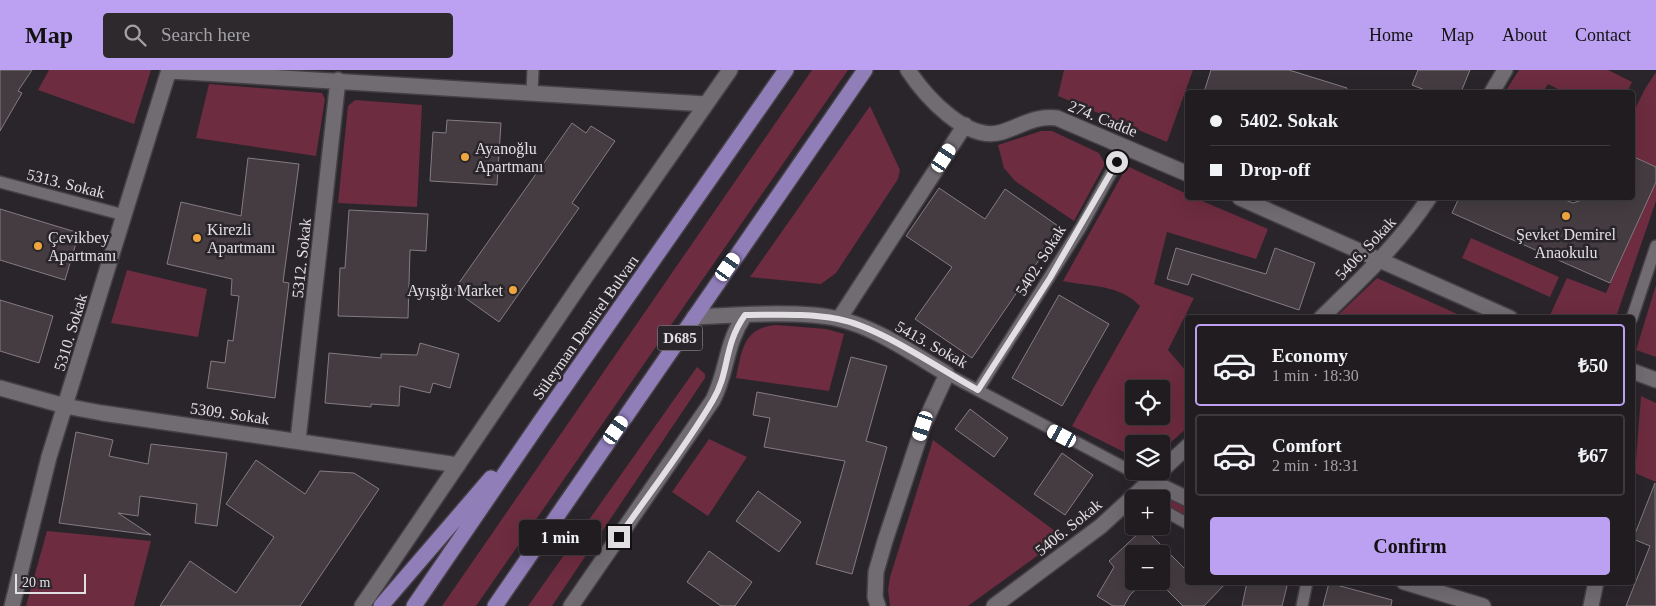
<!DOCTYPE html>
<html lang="en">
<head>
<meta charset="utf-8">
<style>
  body { margin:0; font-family:"Times New Roman",serif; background:#2d292d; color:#f1f3f6; height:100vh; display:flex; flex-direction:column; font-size:19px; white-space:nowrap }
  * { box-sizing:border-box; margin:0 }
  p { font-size:16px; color:#a2a1a5 }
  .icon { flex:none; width:28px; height:28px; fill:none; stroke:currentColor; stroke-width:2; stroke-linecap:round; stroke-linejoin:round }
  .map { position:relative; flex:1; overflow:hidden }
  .side { position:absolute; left:1185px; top:245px; width:450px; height:270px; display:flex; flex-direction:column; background:#201c20; border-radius:5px; box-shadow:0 5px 20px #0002,0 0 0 1px #3d3a3e }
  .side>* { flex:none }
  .top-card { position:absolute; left:1185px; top:20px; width:450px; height:110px; border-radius:5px; box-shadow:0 5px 20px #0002,0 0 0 1px #3d3a3e; display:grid; align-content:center; height:110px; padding:0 25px; background:#201c20 }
  .buttons { position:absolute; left:1125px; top:310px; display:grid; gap:10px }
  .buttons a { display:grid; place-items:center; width:45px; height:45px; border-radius:5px; background:#201c20; box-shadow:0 5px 20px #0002,0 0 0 1px #3d3a3e; font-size:25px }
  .scale { position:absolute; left:15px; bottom:12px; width:71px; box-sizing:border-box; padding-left:5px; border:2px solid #e2dfe3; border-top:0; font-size:14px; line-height:18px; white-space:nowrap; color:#e2dfe3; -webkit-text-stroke:4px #2a252b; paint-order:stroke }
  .end { position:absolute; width:22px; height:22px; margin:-11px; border:6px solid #e2dfe3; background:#111; box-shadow:0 0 0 2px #111 }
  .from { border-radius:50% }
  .bubble { position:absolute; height:35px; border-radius:5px; background:#201c20; box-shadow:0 5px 20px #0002,0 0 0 1px #3d3a3e; font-size:16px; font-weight:800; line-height:35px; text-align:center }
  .car { position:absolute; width:15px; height:30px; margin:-15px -8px; border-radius:6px; box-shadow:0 0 4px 1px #0007; background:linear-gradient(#fff 24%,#345 0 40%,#fff 0 76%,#345 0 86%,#fff 0) }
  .top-card b { display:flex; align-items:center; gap:18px; height:48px; font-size:19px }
  .top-card b+b { border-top:1px solid #3d3a3e }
  .top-card i { width:12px; height:12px; background:#f1f3f6 }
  ul { padding:9px 0 0; list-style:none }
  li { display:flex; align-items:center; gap:15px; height:82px; margin:0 10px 8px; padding:0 15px; border:2px solid #3d3a3e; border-radius:5px }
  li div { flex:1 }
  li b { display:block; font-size:19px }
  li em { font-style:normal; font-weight:800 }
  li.current { border-color:#bca0f2 }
  li>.icon { width:45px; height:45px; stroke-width:1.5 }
  .button { display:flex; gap:10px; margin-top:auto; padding:10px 25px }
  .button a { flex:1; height:58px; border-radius:5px; background:#bca0f2; color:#111; font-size:20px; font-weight:800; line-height:58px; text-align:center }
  header { display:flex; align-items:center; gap:30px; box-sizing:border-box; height:70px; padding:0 25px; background:#bca0f2; color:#111 }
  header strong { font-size:24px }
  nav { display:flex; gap:28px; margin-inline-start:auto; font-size:18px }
  .search { width:350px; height:45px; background:#2d292d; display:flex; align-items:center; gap:12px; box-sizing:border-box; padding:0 18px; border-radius:5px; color:#a2a1a5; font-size:19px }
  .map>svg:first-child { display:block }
  .green { fill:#6d2c3f; fill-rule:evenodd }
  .building { fill:#443c40; stroke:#847c81 }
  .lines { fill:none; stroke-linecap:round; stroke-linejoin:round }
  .service-casing { stroke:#454046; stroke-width:14 }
  .minor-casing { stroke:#454046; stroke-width:18 }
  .trunk-casing { stroke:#454046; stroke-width:18 }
  .service { stroke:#716b72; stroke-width:11 }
  .minor { stroke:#716b72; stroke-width:15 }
  .trunk { stroke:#907eb9; stroke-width:15 }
  .route { stroke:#e2dfe3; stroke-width:6 }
  .poi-dot { fill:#f0a63f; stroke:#2a252b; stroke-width:2 }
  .labels { text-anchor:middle; stroke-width:5; stroke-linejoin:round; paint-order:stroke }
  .shield { fill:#2a252b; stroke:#aba7ac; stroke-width:1 }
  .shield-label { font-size:15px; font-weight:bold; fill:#e2dfe3 }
  .street-label { font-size:16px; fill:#e2dfe3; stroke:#2a252b }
  .poi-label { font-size:16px; fill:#e2dfe3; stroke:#2a252b; text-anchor:start }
</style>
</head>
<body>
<header>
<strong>Map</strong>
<div class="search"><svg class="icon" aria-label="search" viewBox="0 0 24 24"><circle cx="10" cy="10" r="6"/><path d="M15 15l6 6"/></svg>Search here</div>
<nav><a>Home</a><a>Map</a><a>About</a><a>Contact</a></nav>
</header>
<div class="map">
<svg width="1656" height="536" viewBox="0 0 1656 536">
  <rect width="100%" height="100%" fill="#2a252b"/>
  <path class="green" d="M49 0H151L134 54 38 20Z
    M812 0H848L476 536H442Z
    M1064 0H1193L1167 72 1058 26Z
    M1519 0H1608L1632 12 1627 22H1564L1548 14 1543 22H1505Z
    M1656 2V97L1633 86 1632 45 1645 19Z
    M209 14 322 23 325 29 316 86 196 68Z
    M355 30 422 35 417 137 338 133 348 36Z
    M870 36 900 100 898 109 836 203 821 214 750 207Z
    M1041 61H1052L1099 83 1105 94 1074 151 1015 111 1004 98 998 75Z
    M1127 96 1187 124 1188 128H1195L1268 159 1256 189 1167 162 1154 214 1194 228 1168 280 1187 302V358L1161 381V374H1134V387L1072 356 1140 236C1119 214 1091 217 1063 211ZM1134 319H1161V346H1134Z
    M1656 112V131L1616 247 1556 248 1550 245 1567 208 1606 223Z
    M1471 168 1559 207 1550 227 1462 188Z
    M127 200 207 219 198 267 111 253Z
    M1377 208 1464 247H1336Z
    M1656 215V287L1636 280Z
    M776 255 826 259 844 264 829 321 736 308C742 280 743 258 776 255Z
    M697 297 705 304V308L552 536H528Z
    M1641 326 1656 333V412L1635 403Z
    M709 369 747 387 708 446 672 422Z
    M933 370 1063 467 968 536H890L888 520 890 507Z
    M1153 419 1187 436V447L1161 432V429L1148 425Z
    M47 461 151 471 134 536H26Z"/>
  <path class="building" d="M0 0H32L18 21 22 23 0 61Z
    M1211 0H1289L1347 18 1346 22H1204Z
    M1418 0H1470L1461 22H1430L1412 15Z
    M447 50 501 53 497 115 430 111 433 62 446 63Z
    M572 53 586 63 591 56 615 71 572 133 579 138 499 252 454 220Z
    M1632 86 1656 97V112L1610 213 1452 143 1459 128H1560L1573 133 1588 128H1632Z
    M248 88 299 94 283 212 289 213 275 328 207 318 211 291 225 293 228 270 233 271 239 226 231 225 232 209 167 194 181 132 241 146Z
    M939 118 985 149 1005 119 1061 158 972 288 915 249 952 197 906 166Z
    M0 139 79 163 65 210 0 190Z
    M349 140 428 144 426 181 410 180 408 248 338 246 340 198H345Z
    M1176 178 1266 204 1275 178 1315 193 1299 240 1192 204 1188 215 1167 209Z
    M1059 225 1109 254 1062 336 1012 308Z
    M0 230 53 246 39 293 0 281Z
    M420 273 459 284 450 318 433 313 430 323 400 316 399 336 371 334V337L325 333 329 283 381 288V284L417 285Z
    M851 287 887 296 866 371 887 377 852 504 816 494 845 391 764 377 770 348 753 345 757 322 837 337Z
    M970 339 1008 368 994 387 955 359Z
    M76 362 113 370 109 386 148 394 151 374 227 383 217 456 195 453 197 434 140 426 138 446 118 443 151 465 59 453Z
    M1062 383 1093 405 1065 445 1034 424Z
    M256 390 305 424 320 401 354 403 379 419 300 536H160L190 491 236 523 274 467 226 434Z
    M1655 413 1656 536H1626L1650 476 1633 469Z
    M758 421 801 452 779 482 736 451Z
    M1144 458 1188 502V512H1227L1204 536H1183L1158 511H1161V484H1134V511H1145L1130 525 1124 536H1113L1097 526 1114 497 1109 491Z
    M709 481 752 512 735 536H721L687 512Z
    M1247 512H1288L1282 536H1242Z
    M1329 513 1392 530 1391 536H1323Z"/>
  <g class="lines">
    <defs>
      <path id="service" d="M532 22 533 0
        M0 112 124 145
        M1632 248 1656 176
        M947 304 1150 411
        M978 320 1081 157 1126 76
        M1161 439 1188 454
        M1302 536 1307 512"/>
      <path id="minor" d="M908 0C925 26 967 73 1002 62 1021 56 1036 45 1057 48L1188 104
        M169 1 706 34
        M1492 22 1505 0
        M1240 128 1510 248
        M694 247C735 245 800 240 839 249 877 258 913 284 947 304L923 356 885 471 876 502 875 527 878 536
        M1321 248C1360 210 1399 174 1429 128
        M839 249 965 55
        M1632 301 1656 310
        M0 318 65 336 102 343 458 395
        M298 370 338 10
        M1161 401 1188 376
        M1150 411 1188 429
        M1404 512 1483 536
        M12 536 49 387 169 0
        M362 536 584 209 730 0
        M571 536 713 330C728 300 725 274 745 245
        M994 536 1101 456 1161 401
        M1591 536 1596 512"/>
      <path id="trunk" d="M381 536 491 408
        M414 536 540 352 786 0
        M495 536 865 0"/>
    </defs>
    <use href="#service" class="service-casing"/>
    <use href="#minor" class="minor-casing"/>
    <use href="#trunk" class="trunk-casing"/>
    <use href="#service" class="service"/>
    <use href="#minor" class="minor"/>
    <use href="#trunk" class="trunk"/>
  </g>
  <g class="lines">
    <path class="route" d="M619 467C650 422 685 378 713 330 730 302 723 276 745 245 776 245 808 243 838 249 880 257 939 299 978 320L1050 208 1117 92"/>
  </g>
  <g class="poi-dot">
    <circle cx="465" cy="87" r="5"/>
    <circle cx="1566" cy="146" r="5"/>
    <circle cx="197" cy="168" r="5"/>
    <circle cx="38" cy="176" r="5"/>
    <circle cx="513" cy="220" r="5"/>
  </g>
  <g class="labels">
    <rect class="shield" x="657.5" y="255.5" width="45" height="25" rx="4"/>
    <g class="shield-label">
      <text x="680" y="273">D685</text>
    </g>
    <g class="street-label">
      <text transform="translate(1103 48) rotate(22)" y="6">274. Cadde</text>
      <text transform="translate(66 113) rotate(14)" y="6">5313. Sokak</text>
      <text transform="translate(1365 178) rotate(-47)" y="6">5406. Sokak</text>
      <text transform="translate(301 188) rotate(-84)" y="6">5312. Sokak</text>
      <text transform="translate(1040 190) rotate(-58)" y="6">5402. Sokak</text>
      <text transform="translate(585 257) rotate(-55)" y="6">Süleyman Demirel Bulvarı</text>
      <text transform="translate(70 262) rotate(-73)" y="6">5310. Sokak</text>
      <text transform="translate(932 274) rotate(29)" y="6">5413. Sokak</text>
      <text transform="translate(230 343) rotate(8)" y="6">5309. Sokak</text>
      <text transform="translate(1068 457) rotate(-39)" y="6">5406. Sokak</text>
    </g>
    <g class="poi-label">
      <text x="475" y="84">Ayanoğlu<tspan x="475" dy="18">Apartmanı</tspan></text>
      <text x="207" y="165">Kirezli<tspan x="207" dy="18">Apartmanı</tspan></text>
      <text x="1566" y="170" text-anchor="middle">Şevket Demirel<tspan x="1566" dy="18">Anaokulu</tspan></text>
      <text x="48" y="173">Çevikbey<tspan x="48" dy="18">Apartmanı</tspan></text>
      <text x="503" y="226" text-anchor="end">Ayışığı Market</text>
    </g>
  </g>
</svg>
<div class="buttons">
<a><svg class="icon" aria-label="locate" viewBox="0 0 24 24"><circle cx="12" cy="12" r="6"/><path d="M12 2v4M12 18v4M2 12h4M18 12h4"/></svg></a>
<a><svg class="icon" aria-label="layers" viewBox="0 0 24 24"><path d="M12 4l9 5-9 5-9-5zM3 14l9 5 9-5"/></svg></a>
<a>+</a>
<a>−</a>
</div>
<div class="scale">20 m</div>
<i class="end from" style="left:1117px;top:92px"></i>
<i class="end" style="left:619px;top:467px"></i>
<div class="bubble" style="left:519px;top:450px;width:82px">1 min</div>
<i class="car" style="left:944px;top:88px;rotate:33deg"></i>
<i class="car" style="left:728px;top:197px;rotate:35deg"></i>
<i class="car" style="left:923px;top:356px;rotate:198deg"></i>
<i class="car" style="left:616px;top:360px;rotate:35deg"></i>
<i class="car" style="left:1062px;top:366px;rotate:298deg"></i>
<div class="top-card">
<b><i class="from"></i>5402. Sokak</b>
<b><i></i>Drop-off</b>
</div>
<section class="side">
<ul>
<li class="current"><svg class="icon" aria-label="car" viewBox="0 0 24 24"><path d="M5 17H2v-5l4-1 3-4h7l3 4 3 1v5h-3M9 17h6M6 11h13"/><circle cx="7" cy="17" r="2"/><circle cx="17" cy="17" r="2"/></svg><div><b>Economy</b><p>1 min · 18:30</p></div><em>₺50</em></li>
<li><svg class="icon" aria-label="car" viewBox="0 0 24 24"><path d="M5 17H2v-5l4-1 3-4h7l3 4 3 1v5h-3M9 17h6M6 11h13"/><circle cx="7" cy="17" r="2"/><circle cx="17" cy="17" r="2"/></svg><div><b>Comfort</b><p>2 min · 18:31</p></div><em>₺67</em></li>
</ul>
<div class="button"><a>Confirm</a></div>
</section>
</div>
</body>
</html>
